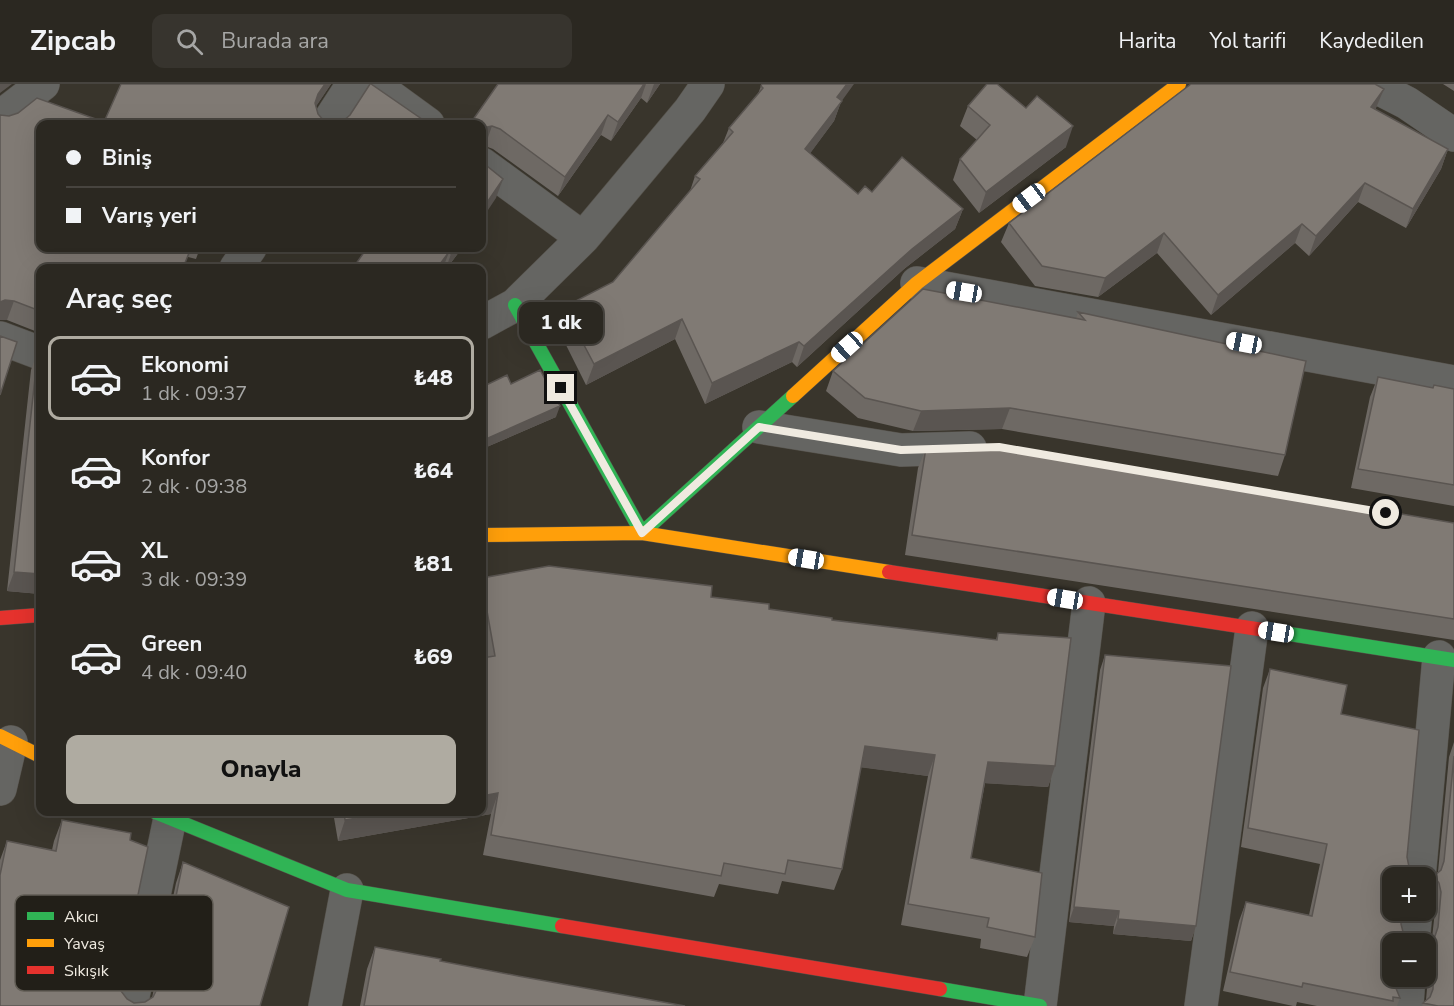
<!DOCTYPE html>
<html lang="tr">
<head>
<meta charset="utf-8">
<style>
  body { margin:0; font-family:"Nunito Sans",sans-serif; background:#37342e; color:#f1f3f6; height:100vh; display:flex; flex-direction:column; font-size:22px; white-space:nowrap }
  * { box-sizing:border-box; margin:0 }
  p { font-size:20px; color:#a6a6a5 }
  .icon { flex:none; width:33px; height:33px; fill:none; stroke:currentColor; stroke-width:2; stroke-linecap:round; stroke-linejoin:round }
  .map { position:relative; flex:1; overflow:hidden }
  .panel { position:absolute; left:36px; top:180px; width:450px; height:552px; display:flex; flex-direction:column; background:#2b2821; border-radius:12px; box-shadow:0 6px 24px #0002,0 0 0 2px #47443f }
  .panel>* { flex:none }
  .hud { position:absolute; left:36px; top:36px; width:450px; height:132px; border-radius:12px; box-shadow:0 6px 24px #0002,0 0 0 2px #47443f; display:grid; align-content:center; height:132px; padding:0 30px; background:#2b2821 }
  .tools { position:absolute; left:1382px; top:783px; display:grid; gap:12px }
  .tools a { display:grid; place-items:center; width:54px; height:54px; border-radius:12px; background:#2b2821; box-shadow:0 6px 24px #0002,0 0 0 2px #47443f; font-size:30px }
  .end { position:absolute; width:27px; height:27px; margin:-14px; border:8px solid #efeae0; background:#111; box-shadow:0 0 0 3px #111 }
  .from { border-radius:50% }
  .bubble { position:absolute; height:42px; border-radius:12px; background:#2b2821; box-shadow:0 6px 24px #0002,0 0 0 2px #47443f; font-size:20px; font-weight:800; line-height:42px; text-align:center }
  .car { position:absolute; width:18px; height:36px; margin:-18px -9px; border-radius:8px; box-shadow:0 0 4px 2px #0007; background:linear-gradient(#fff 24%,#345 0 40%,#fff 0 76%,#345 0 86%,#fff 0) }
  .hud b { display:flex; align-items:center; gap:21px; height:57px; font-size:22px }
  .hud b+b { border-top:2px solid #47443f }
  .hud i { width:15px; height:15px; background:#f1f3f6 }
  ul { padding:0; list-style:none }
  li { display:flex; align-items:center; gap:18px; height:84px; margin:0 12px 9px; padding:0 18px; border:3px solid transparent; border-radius:12px }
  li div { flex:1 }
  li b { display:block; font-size:22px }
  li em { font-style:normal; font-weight:800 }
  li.current { border-color:#afaba1 }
  li>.icon { width:54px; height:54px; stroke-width:1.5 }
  h2 { padding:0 30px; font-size:27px; line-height:72px }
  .action { display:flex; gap:12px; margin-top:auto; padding:12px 30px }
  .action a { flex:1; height:69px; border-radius:12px; background:#afaba1; color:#111; font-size:24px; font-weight:800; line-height:69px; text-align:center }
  header { display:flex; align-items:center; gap:36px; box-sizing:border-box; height:84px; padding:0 30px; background:#2b2821; border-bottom:2px solid #47443f }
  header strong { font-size:28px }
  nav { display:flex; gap:33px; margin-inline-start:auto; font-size:21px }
  .search { width:420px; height:54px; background:#37342e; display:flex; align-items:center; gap:15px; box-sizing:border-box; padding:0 21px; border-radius:12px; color:#a6a6a5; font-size:22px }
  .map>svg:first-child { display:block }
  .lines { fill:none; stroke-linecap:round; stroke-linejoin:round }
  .street-casing { stroke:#55514a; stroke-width:34 }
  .fast-casing { stroke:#55514a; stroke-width:15 }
  .slow-casing { stroke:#55514a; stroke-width:15 }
  .jam-casing { stroke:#55514a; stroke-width:15 }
  .street { stroke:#656562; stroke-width:33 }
  .fast { stroke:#30b455; stroke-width:14 }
  .slow { stroke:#ff9f0a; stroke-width:14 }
  .jam { stroke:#e5322d; stroke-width:14 }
  .wall { fill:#6e6964 }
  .shaded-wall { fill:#5a5551 }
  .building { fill:#807a74; stroke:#5a5551; stroke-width:1.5 }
  .route { stroke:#efeae0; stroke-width:8 }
  .key { fill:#221f18; stroke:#605c54; stroke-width:1.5 }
  .key-label { font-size:16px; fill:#efeae0 }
</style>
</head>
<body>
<header>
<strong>Zipcab</strong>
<div class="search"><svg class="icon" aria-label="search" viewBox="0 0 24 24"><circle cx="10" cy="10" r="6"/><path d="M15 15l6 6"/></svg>Burada ara</div>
<nav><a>Harita</a><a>Yol tarifi</a><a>Kaydedilen</a></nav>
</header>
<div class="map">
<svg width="1454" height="922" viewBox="0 0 1454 922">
  <rect width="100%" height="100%" fill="#39352c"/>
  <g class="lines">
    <defs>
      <path id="street" d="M373 0 428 40
        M1370 0 1407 19 1454 51
        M0 33 43 0
        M327 40 353 0
        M482 80 583 154
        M236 184 250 164
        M917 199 1454 298
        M482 239 515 221 583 154 690 26 708 0
        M0 254 40 269
        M759 343 901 366 970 364
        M0 705 11 658
        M1419 794 1439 573
        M1413 860 1416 826
        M131 922 170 734
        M325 922 347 806
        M1040 922 1089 519
        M1201 922 1252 544
        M1407 922 1409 892"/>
      <path id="fast" d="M515 221 642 449 793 312
        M1277 548 1454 576
        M155 728 347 806 562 842
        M940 905 1040 922"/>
      <path id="slow" d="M793 312 917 199 1179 0
        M482 451 642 449 889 488
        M0 652 40 672"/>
      <path id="jam" d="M889 488 1277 548
        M0 534 40 531
        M562 842 940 905"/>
    </defs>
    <use href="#street" class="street-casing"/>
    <use href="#fast" class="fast-casing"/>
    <use href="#slow" class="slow-casing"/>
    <use href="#jam" class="jam-casing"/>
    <use href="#street" class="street"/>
    <use href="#fast" class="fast"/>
    <use href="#slow" class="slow"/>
    <use href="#jam" class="jam"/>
  </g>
  <path class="wall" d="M121 0H331L316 22 318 30 324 37 334 39 429 40H40V164H200L196 175 188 173 40 184V249L7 236H0V31L9 32 104 38Z
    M498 0H660L647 19 641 14 611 57 601 51 558 112 493 65 485 62Z
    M1443 0H1454V7Z
    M761 2 841 18 834 37 810 69 858 110 872 108 963 125 955 145 904 185 797 283 792 278 705 320 675 255 586 301 557 243 564 223 613 198 690 107 695 92 723 59 729 44 758 10Z
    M1384 5 1375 26 1448 65 1441 85 1406 144 1358 118 1309 172 1295 159 1211 231 1157 169 1098 213 1035 202 1001 158 1009 139Z
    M968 22 1066 63 979 129 953 96 960 75 977 56 960 42Z
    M367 164H462L447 184H353Z
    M1078 228 1285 371 1278 392 1002 345 913 347 858 334 826 307 833 287 1076 235Z
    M38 266 40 510 7 507 31 286Z
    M1378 293 1433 304 1454 305V422L1351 404 1370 313Z
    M511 300 556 333 482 365V303Z
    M926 364 1454 439V556L905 471 918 384Z
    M482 494 711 513 769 525 832 536 996 556 998 549 1055 682 1048 703 985 699 971 774 1035 853 1027 873 980 864 981 855 901 841 928 692 861 683 842 785 834 806 782 797 778 810 719 800 714 813 483 771 491 730 338 757 333 728H482L484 574 482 561Z
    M1105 571 1196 842 1191 857 1113 850 1114 842 1069 838 1100 586Z
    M1270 585 1341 630 1407 773 1409 783 1415 790 1414 794H1392V860L1395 902 1400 914 1397 922H1317L1297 918 1296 922H1293L1223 907 1239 837 1246 818 1309 831 1320 780 1241 763 1263 604Z
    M1454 658V922H1422L1423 919 1426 916 1428 893 1425 883V864L1427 858 1432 854 1435 827 1433 818 1427 811 1434 792 1438 788 1449 673Z
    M62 736 130 756 120 897 121 907 127 915 134 919 145 918 152 914 176 799 183 778 260 922H0V776L7 757 52 766 54 757Z
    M375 863 440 877 518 892 685 922H360L367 885Z"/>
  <path class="shaded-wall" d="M0 0H12L0 9Z
    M325 0H331L311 30 318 10Z
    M644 0H646L641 14 611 57 618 38Z
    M654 0H660L647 19Z
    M847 0H854L841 18 834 37 798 86 805 65 837 13Z
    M1384 5 1376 24 1363 43 1371 23Z
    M608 31 601 51 558 112 565 93Z
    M492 42 485 62H482V44Z
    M1073 42 1066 63 979 129 986 108Z
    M1448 65 1441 85 1406 144 1413 125Z
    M503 95 496 114 482 135V126Z
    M1365 99 1358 118 1309 172 1316 152Z
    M963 125 955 145 904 185 797 283 804 262 912 165Z
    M1302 140 1295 159 1211 231 1218 211Z
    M1164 149 1157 169 1098 213 1105 194Z
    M456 164H462L447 184H446L451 170Z
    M449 168 443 184H437Z
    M5 216 14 217 7 236H0V218Z
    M682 235 675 255 586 301 594 280Z
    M799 258 792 278 705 320 712 299Z
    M560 322 556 333 482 365 486 355Z
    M1010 324 1002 345 913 347 921 327Z
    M14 488 40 490V510L7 507Z
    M865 662 935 671 928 692 858 683Z
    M988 678 1055 682 1048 703 981 699Z
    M498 709 491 730 338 757 345 736 394 728H482V712Z
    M1074 823 1119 827 1114 842 1069 838Z
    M1118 835 1196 842 1191 857 1113 850Z"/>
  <path class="building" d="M121 0H325L318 10 315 19 318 30 324 37 334 39 343 37 350 31 370 0H371L429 40H40V164H191L183 184H40V227L14 217 5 216 0 218V31L9 32 18 29 37 14 104 38Z
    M498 0H644L618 38 608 31 565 93 500 45 492 42 482 44V40H470Z
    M762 0H847L837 13 842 17 805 65 858 110 865 102 872 108 902 73 963 125 912 165 804 262 799 258 712 299 682 235 594 280 564 223 613 198 700 95 695 92 733 48 729 44 763 4 761 2Z
    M987 0H997L1026 24 1037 12 1073 42 986 108 960 75 990 41 968 22Z
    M1191 0H1375L1384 5 1371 23 1448 65 1413 125 1365 99 1316 152 1302 140 1218 211 1164 149 1105 194 1042 182 1009 139Z
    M482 78 503 95 482 126Z
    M367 164H456L451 170 449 168 437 184H353Z
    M923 205 1085 236 1078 228 1306 277 1285 371 1010 324 921 327 865 314 833 287Z
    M0 252 17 258 0 311Z
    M38 266 40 267V490L14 488Z
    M540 286 560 322 486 355 482 344V303L507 291 511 300Z
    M1378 293 1433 304 1434 301 1454 305V401L1358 385Z
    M1005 362 1454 439V535L912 451 926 364Z
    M549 482 712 502 711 513 769 520V525L832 534V536L997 556 998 549 1071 554 1055 682 988 678 971 774 1042 789 1035 853 987 843 989 834 908 820 935 671 865 662 842 785 788 776 785 790 724 779 721 792 491 751 498 709 482 712V574L495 572 482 499V494Z
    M1105 571 1231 582 1196 842 1118 835 1119 827 1074 823Z
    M1270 585 1347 601 1341 630 1419 646 1407 773 1409 783 1415 790 1411 794H1392V826H1402L1401 840 1403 848 1409 856 1404 860H1392V892H1396L1395 902 1400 914 1393 913V917L1303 899 1302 903 1230 888 1246 818 1312 832 1327 760 1248 744Z
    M1454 672V922H1438L1423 919 1430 913 1433 905 1434 874 1433 866 1427 858 1435 852 1438 843 1441 808 1439 799 1434 792 1441 786 1444 777Z
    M344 728H394L345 736Z
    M62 736 131 749 130 756 148 763 120 897 121 907 127 915 134 919 145 918 153 913 157 905 183 778 289 823 260 922H0V791L7 757 56 767Z
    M375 863 441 875 440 877 518 892 685 922H364Z"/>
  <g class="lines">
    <path class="route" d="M561 304 642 449 759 343 901 366 999 363 1386 429"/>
  </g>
  <rect x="15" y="811" width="198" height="96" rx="9" class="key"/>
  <rect x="27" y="828" width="27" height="8" fill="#30b455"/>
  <rect x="27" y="855" width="27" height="8" fill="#ff9f0a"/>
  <rect x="27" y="882" width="27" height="8" fill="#e5322d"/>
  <g class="key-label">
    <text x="64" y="838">Akıcı</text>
    <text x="64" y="865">Yavaş</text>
    <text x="64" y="892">Sıkışık</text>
  </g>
</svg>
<div class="tools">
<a>+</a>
<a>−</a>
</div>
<i class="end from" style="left:1386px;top:429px"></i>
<i class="end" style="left:561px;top:304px"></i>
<div class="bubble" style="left:519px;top:218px;width:84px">1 dk</div>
<i class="car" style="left:1029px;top:114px;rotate:233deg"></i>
<i class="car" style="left:964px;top:208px;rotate:280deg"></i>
<i class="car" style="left:1244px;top:259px;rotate:281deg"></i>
<i class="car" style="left:847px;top:263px;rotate:228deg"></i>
<i class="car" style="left:806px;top:475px;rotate:279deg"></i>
<i class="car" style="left:1065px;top:515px;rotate:279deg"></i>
<i class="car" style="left:1276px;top:548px;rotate:279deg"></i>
<div class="hud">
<b><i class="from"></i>Biniş</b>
<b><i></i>Varış yeri</b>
</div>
<section class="panel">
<h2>Araç seç</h2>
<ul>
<li class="current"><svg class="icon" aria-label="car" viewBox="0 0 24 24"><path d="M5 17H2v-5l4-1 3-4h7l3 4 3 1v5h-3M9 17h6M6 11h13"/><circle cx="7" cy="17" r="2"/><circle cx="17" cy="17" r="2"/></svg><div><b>Ekonomi</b><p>1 dk · 09:37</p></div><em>₺48</em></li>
<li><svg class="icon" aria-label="car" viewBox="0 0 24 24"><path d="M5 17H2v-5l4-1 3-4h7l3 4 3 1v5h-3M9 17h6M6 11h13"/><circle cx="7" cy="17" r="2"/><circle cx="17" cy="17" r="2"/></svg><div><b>Konfor</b><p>2 dk · 09:38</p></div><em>₺64</em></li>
<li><svg class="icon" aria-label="car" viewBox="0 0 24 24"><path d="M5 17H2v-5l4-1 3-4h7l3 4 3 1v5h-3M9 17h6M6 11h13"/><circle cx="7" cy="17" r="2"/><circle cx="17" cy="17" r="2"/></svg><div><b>XL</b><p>3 dk · 09:39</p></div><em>₺81</em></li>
<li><svg class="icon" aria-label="car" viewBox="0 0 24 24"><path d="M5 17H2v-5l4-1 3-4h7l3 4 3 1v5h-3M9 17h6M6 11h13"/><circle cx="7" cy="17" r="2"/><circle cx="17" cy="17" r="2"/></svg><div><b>Green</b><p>4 dk · 09:40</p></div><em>₺69</em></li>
</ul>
<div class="action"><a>Onayla</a></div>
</section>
</div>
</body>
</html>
